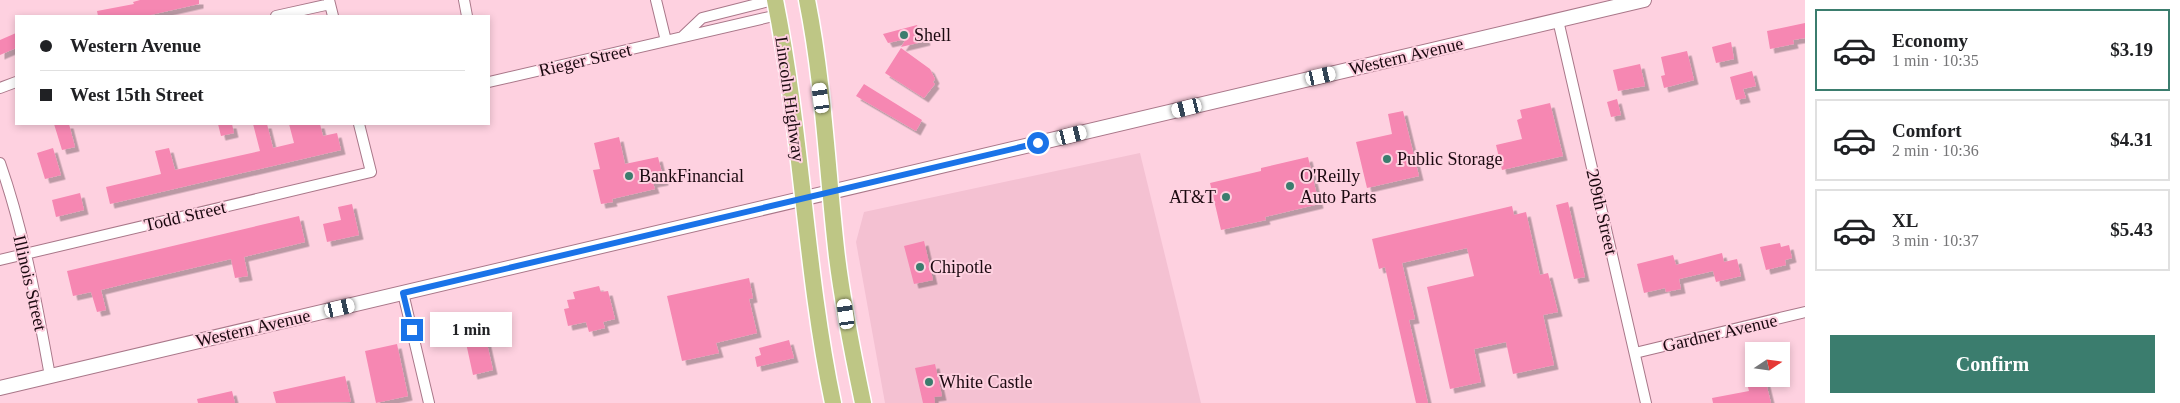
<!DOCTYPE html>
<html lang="en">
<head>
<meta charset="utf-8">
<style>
  body { margin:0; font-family:Georgia,serif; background:#f2f2f2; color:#202124; height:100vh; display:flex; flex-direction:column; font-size:19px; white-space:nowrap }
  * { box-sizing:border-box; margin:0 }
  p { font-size:16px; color:#757577 }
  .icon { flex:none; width:28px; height:28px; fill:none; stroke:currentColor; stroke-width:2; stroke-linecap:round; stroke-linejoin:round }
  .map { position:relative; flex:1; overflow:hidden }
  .sheet { display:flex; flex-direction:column; background:#fff; width:375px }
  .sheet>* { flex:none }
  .banner { position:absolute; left:15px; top:15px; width:475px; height:110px; border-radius:0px; box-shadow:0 2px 8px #0003; display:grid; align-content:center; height:110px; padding:0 25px; background:#fff }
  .needle { width:32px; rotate:77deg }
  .controls { position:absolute; left:1745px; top:342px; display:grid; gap:10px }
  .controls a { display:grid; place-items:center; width:45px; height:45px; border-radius:0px; background:#fff; box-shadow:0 2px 8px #0003; font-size:25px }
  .end { position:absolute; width:22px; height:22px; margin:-11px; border:6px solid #1a73e8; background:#fff; box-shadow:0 0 0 2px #fff }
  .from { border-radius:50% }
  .bubble { position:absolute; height:35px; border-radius:0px; background:#fff; box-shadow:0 2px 8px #0003; font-size:16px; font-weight:700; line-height:35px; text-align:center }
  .car { position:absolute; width:15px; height:30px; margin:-15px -8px; border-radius:6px; box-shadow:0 0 4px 1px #0007; background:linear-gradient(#fff 24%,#345 0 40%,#fff 0 76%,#345 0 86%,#fff 0) }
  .banner b { display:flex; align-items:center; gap:18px; height:48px; font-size:19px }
  .banner b+b { border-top:1px solid #e0e0e0 }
  .banner i { width:12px; height:12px; background:#202124 }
  ul { padding:9px 0 0; list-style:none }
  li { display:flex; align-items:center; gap:15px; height:82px; margin:0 10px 8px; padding:0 15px; border:2px solid #e0e0e0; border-radius:0px }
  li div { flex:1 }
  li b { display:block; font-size:19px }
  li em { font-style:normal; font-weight:700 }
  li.selected { border-color:#3b7d6e }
  li>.icon { width:45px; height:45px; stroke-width:1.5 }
  .cta { display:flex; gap:10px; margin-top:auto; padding:10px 25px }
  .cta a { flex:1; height:58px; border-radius:0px; background:#3b7d6e; color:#fff; font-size:20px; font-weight:700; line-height:58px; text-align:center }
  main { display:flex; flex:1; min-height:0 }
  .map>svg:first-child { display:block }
  .built { fill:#f4c1d2 }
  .building { fill:#f687b2; filter:url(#shadow) }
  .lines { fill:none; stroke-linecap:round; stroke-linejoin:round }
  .minor-casing { stroke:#a97789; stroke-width:12 }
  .secondary-casing { stroke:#a97789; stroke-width:16 }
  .primary-casing { stroke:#fff; stroke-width:19 }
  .minor { stroke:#fff; stroke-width:10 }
  .secondary { stroke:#fff; stroke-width:14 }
  .primary { stroke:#bec685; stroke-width:16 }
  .route { stroke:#1a73e8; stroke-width:6 }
  .poi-dot { fill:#3b7d6e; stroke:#fed1e0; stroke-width:2 }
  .labels { text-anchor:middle; stroke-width:4; stroke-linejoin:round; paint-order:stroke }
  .poi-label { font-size:18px; fill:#1b0910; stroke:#fed1e0; text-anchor:start }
  .street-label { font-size:18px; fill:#1b0910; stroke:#fed1e0 }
</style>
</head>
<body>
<main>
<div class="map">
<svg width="1805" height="403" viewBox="0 0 1805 403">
  <defs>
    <filter id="shadow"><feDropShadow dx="4.5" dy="4.5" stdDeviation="0" flood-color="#0004"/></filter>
  </defs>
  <rect width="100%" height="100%" fill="#fed1e0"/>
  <path class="built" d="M1140 153 1201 403H885L856 242 864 212Z"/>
  <path class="building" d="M140 0H199V4L146 16H98L97 11 134 4 133 2Z
    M1805 23V38L1793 40 1794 44 1770 49 1767 31Z
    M917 25 918 28 922 27 926 41 901 47 906 39 888 43 883 34Z
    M16 33V48L0 55V40Z
    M1731 42 1734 59 1716 63 1712 47Z
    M901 48 930 69 935 79 933 82 935 84 924 98 885 73Z
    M1687 51 1694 80 1664 88 1661 76 1665 75 1661 57Z
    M1640 64 1645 86 1618 91 1613 70Z
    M1752 71 1756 86 1743 89 1746 98 1736 100 1730 77Z
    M864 84 922 120 916 131 856 96Z
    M1617 99 1621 115 1611 117 1607 102Z
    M1550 103 1563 156 1502 170 1496 145 1522 139 1517 120 1522 118 1520 110Z
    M1403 111 1419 176 1367 188 1356 142 1392 134 1388 114Z
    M54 124H69L75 147 62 150Z
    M218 124H232L234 133 221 136Z
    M253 124H267L273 148 294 143 289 124H320L323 136 337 133 341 150 110 204 106 187 161 174 155 151 169 148 175 170 260 151Z
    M619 137 625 164 658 157 664 181 653 183 655 189 612 199 613 202 601 204 593 170 600 169 594 143Z
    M53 148 61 175 45 179 37 153Z
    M1308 157 1319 204 1265 217 1266 220 1221 230 1210 183 1261 171V168Z
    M80 193 84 210 56 217 52 200Z
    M1568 202 1585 277 1574 279 1556 205Z
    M352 204 359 235 327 242 323 224 341 220 338 207Z
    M1512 206 1514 215 1526 212 1540 275 1548 273 1558 312 1543 315 1554 365 1513 374 1506 342 1474 349 1481 382 1450 389 1427 287 1474 276 1467 248 1402 263 1415 319 1409 320 1428 403H1416L1385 267 1379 269 1372 239Z
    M299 216 305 242 244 257 248 276 235 278 231 259 129 283 101 290 106 310 97 312 91 292 73 296 67 271Z
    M924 241 933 280 914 284 904 246Z
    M1780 243 1781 247 1789 245 1792 258 1785 260 1786 265 1766 270 1760 247Z
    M1722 253 1724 262 1737 259 1741 276 1716 282 1713 271 1679 279 1681 289 1666 292 1665 288 1644 293 1637 264 1673 255 1676 265Z
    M749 278 753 298 749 299 757 333 716 343 719 353 682 361 667 296Z
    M599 286 601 292 608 291 615 319 603 322 605 328 589 332 586 322 568 326 564 309 569 308 567 300 575 299 573 292Z
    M486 339 493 370 473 375 466 343Z
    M789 340 794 358 757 367 755 357 761 355 759 348Z
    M397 344 408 396 376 403 365 351Z
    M935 364 942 396 934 397 935 403H923L915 368Z
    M345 376 351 402 276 403 273 392Z
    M1746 379H1765L1771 403H1713L1712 398 1749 391Z
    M232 391 235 403H198L197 399Z"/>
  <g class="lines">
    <defs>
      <path id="minor" d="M329 0 333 16
        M464 0 467 16
        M656 0 666 41
        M276 16 330 4
        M1558 20 1646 403
        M682 37 702 18 773 0
        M489 82 778 15
        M0 88 16 82
        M0 163C24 231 37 305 50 376
        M0 260 371 172 359 124
        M403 293 429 403
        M1635 353 1805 312"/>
      <path id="secondary" d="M0 388 1644 0"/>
      <path id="primary" d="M775 0C802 133 805 270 833 403
        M807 0C824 85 827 171 837 257 843 306 853 355 863 403"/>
    </defs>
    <use href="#minor" class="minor-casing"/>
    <use href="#secondary" class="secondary-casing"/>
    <use href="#primary" class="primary-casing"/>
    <use href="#minor" class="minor"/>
    <use href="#secondary" class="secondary"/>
    <use href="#primary" class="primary"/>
  </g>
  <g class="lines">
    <path class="route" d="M412 330 403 293 1038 143"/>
  </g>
  <g class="poi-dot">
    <circle cx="904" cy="35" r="5"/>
    <circle cx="1387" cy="159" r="5"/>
    <circle cx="629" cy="176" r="5"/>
    <circle cx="1290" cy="186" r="5"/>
    <circle cx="1226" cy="197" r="5"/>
    <circle cx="920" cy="267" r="5"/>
    <circle cx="929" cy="382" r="5"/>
  </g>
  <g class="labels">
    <g class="poi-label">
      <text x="914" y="41">Shell</text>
      <text x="1397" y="165">Public Storage</text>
      <text x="639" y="182">BankFinancial</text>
      <text x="1300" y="182">O'Reilly<tspan x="1300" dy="21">Auto Parts</tspan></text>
      <text x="1216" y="203" text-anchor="end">AT&amp;T</text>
      <text x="930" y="273">Chipotle</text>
      <text x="939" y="388">White Castle</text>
    </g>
    <g class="street-label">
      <text transform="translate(1406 56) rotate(-13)" y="6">Western Avenue</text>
      <text transform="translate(585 60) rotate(-13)" y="6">Rieger Street</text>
      <text transform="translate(790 99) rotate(82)" y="6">Lincoln Highway</text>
      <text transform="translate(1602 212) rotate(77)" y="6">209th Street</text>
      <text transform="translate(185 216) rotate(-13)" y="6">Todd Street</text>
      <text transform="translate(30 283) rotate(77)" y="6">Illinois Street</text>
      <text transform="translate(253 328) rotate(-13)" y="6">Western Avenue</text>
      <text transform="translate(1720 333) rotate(-13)" y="6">Gardner Avenue</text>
    </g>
  </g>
</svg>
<div class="controls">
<a><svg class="needle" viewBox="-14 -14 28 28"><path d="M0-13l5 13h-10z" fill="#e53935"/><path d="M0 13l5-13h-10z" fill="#757577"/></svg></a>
</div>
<i class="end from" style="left:1038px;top:143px"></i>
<i class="end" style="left:412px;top:330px"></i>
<div class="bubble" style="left:430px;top:312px;width:82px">1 min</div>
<i class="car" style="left:1321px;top:76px;rotate:77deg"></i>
<i class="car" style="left:821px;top:98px;rotate:352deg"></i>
<i class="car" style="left:1187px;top:108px;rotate:256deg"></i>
<i class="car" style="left:1072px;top:135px;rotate:76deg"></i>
<i class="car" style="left:340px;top:308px;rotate:77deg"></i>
<i class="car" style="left:846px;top:314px;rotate:352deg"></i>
<div class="banner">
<b><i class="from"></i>Western Avenue</b>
<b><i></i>West 15th Street</b>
</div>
</div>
<section class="sheet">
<ul>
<li class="selected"><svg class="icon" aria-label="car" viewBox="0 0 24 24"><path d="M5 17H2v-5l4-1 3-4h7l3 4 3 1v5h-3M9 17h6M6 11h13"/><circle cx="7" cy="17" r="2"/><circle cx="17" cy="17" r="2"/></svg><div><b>Economy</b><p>1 min · 10:35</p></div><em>$3.19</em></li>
<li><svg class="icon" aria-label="car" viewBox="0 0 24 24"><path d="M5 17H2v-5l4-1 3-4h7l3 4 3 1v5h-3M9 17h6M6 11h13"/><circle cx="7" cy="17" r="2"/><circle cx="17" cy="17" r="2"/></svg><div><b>Comfort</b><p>2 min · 10:36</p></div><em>$4.31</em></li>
<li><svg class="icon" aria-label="car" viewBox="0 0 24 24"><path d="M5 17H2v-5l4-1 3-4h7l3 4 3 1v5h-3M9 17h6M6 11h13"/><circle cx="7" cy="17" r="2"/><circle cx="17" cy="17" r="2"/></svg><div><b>XL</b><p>3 min · 10:37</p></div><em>$5.43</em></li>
</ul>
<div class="cta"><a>Confirm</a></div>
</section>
</main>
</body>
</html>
